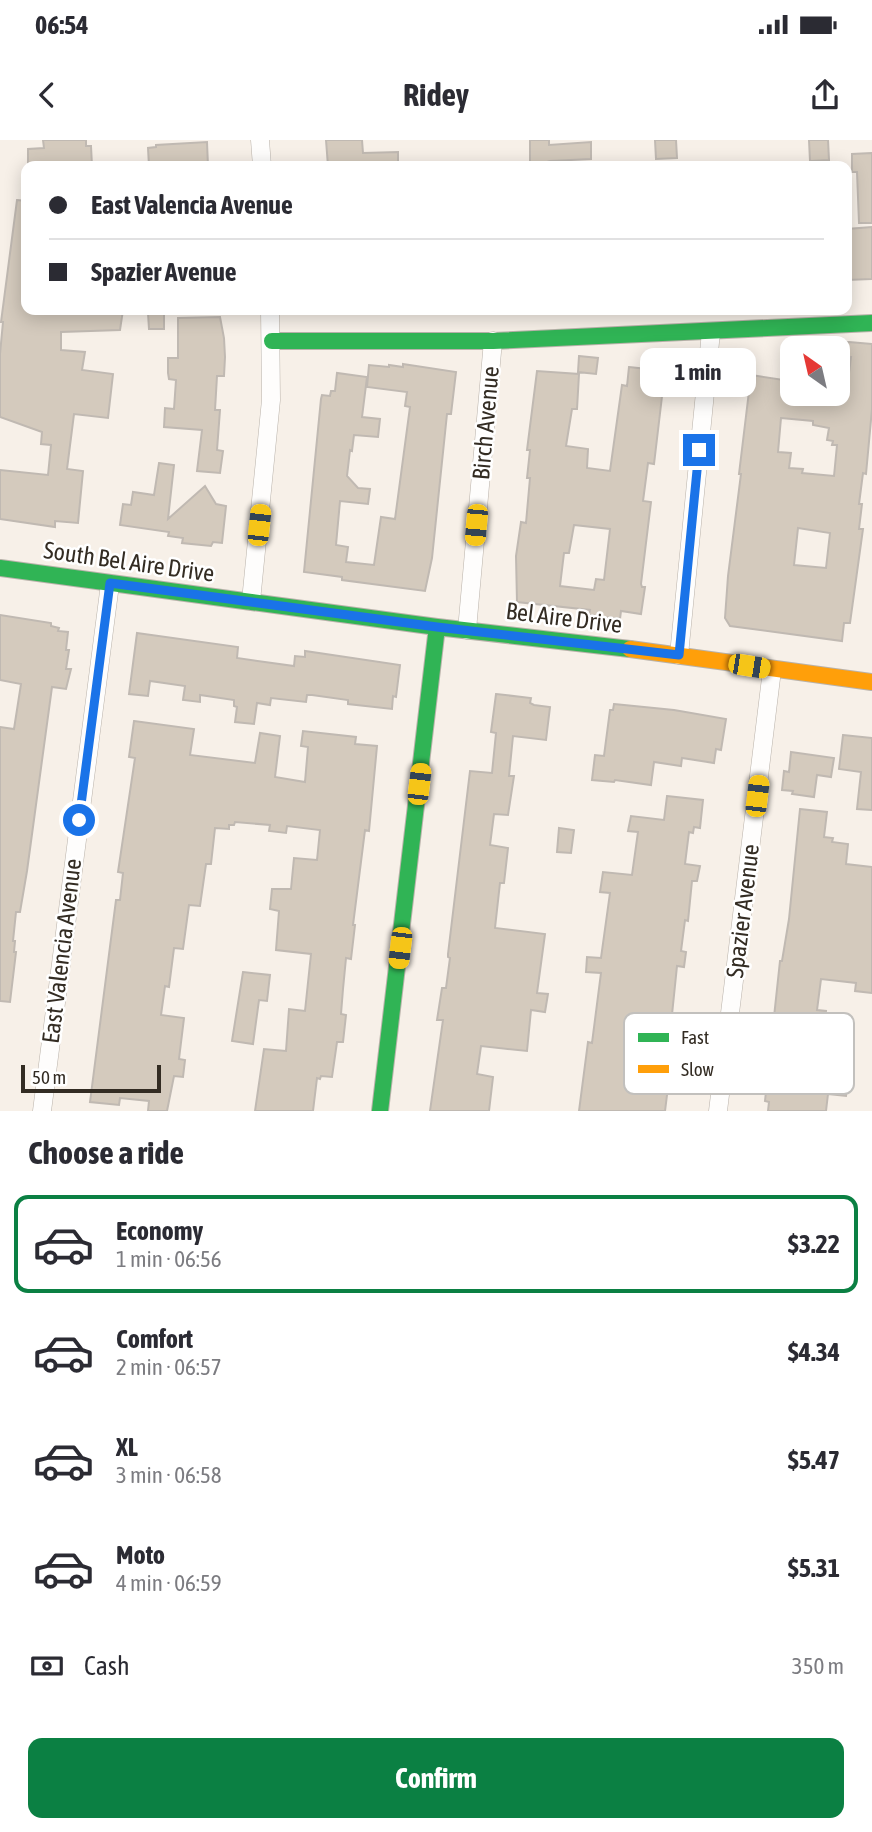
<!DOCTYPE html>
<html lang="en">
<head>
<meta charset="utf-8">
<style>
  body { margin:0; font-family:"Asap Condensed",sans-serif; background:#f2f2f3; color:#2b2b33; height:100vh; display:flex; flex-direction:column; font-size:26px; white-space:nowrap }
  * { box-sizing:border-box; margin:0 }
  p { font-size:23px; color:#7c7c81 }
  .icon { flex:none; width:38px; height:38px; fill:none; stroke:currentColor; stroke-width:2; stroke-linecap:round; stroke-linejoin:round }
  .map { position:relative; height:971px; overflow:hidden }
  .drawer { display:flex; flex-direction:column; background:#fff; flex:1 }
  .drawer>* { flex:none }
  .guide { position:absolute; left:21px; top:21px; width:831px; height:154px; border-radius:14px; box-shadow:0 4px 18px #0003; display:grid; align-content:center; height:154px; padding:0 28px; background:#fff }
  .needle { width:46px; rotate:326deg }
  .controls { position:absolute; left:780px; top:196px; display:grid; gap:14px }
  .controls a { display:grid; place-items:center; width:70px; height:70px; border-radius:14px; background:#fff; box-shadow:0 4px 18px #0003; font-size:35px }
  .scale { position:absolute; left:21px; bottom:18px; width:140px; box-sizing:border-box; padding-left:7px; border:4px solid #332c23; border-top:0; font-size:19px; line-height:24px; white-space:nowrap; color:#332c23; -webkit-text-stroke:5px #fff; paint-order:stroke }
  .end { position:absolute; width:32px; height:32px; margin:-16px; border:9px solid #1a73e8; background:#fff; box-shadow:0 0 0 4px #fff }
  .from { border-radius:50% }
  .bubble { position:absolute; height:49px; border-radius:14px; background:#fff; box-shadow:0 4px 18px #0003; font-size:23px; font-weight:700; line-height:49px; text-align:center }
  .car { position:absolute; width:21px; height:42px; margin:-21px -10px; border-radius:9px; box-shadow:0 0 5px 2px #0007; background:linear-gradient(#f5c518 24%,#345 0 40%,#f5c518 0 76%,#345 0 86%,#f5c518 0) }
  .guide b { display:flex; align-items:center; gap:24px; height:66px; font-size:26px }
  .guide b+b { border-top:2px solid #e1e1e2 }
  .guide i { width:18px; height:18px; background:#2b2b33 }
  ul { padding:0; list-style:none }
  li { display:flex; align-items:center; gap:21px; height:98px; margin:0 14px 10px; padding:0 14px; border:4px solid transparent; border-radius:14px }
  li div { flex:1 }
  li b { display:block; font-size:26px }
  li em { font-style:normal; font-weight:700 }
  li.active { border-color:#0b8043 }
  li>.icon { width:63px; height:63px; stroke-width:1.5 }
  h2 { padding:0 28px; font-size:32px; line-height:84px }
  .pay { display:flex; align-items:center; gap:18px; height:77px; padding:0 28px; font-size:26px }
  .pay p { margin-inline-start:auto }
  .action { display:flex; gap:14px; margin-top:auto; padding:14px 28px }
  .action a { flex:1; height:80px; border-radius:14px; background:#0b8043; color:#fff; font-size:28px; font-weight:700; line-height:80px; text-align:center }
  .status { display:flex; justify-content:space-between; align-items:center; height:49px; padding:0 35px; background:#fff; direction:ltr }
  .status svg { height:19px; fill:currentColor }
  header { display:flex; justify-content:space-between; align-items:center; height:91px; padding:0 28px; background:#fff; font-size:32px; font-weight:700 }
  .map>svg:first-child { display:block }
  .building { fill:#d4cabd; stroke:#c0b9b2; stroke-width:2; fill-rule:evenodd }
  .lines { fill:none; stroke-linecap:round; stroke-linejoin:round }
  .street-casing { stroke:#b9b2aa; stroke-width:19 }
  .fast-casing { stroke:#b9b2aa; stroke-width:18 }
  .slow-casing { stroke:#b9b2aa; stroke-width:18 }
  .street { stroke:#fefdfc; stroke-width:18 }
  .fast { stroke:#30b455; stroke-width:16 }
  .slow { stroke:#ff9f0a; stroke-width:16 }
  .route { stroke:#1a73e8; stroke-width:9 }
  .labels { text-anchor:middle; stroke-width:5; stroke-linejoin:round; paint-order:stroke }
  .street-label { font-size:24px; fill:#332c23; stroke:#fff }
  .key { fill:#fff; stroke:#c2c0bd; stroke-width:2 }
  .key-label { font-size:19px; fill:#332c23 }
</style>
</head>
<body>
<div class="status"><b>06:54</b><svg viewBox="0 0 49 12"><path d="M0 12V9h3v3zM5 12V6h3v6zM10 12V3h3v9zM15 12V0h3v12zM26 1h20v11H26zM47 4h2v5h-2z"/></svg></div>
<header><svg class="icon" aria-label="back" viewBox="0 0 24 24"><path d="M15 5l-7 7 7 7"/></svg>Ridey<svg class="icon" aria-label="share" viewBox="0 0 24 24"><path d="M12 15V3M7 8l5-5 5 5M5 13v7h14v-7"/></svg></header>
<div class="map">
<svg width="872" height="971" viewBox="0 0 872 971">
  <rect width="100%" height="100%" fill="#f7f0e8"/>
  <path class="building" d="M43 0H86V6H91L92 26H28V9L44 8Z
    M326 0H362L363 13 398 12V26H328Z
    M530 0H549V5L591 2V19L550 21 547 22V26H530Z
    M655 0H676L677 18 656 19Z
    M809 0H828L829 20 810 21Z
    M207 2 208 26H149L148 8 156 7V5Z
    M872 13V83H859L857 32H852V14Z
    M17 60 26 61V170H123L120 190 61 192V210L85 212 82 230 113 234 108 278 74 274 67 329 83 331 78 383 55 381V387L0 379V330L48 335 51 305 41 304 42 292 0 277V214L3 182H1Z
    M872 87V139L847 140V89Z
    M164 172V189H149L148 173Z
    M220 177 224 198 225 217 224 236H217L215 270H220L217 310 223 311 220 333 197 331 202 290 164 287 165 268 174 269 176 240 169 239 168 233V218H178V178Z
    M849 202 872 204V269L866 334 863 333 859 364H862L859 389H863L850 483H844L842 501 730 486 725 478 728 436 741 334H739L751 235 784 240V244L793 245V254H838V248L847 249 851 217 838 218V203ZM781 278 813 281V285L829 288 827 300 833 301 832 305H837L834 336 802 333 803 329 789 328 791 313 778 312ZM798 388 830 393 826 428 794 425Z
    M579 216 598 218 596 234 578 232Z
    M403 224 456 232 451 274H447L432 418 425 451 342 440V437L304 432 321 259 322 255 330 256 331 251H335L337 233 367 237 362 277 380 279 378 297 354 295 352 311 350 310 347 336 358 348 370 349 368 364 340 361 336 405 348 407 346 422 374 425 381 377 395 379 410 267 405 266 407 252 367 247 369 225 389 227V225L403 227Z
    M629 227 665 231 654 324 648 323 643 361 651 362 641 444 642 447H645L641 474 621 471 620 479 589 475 590 470 517 462 516 416 521 382 526 383 530 338H527L530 310H527L537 231 579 234 577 269H572L566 306 588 309 587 328 610 331 622 245 627 246ZM574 385 610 389 604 440 596 439 594 450 560 446 564 413H569Z
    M159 323 174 325 168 379 205 346 216 364 226 366 222 403 213 402 211 406 182 403 183 398 168 396 169 392 120 385 123 364 131 365 133 352 154 355Z
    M0 475 51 483V486L59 488 58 491 68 492 66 510H69L66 529H71L66 549 52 547 27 731 20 772H16L13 801H15L14 812H16L10 862 0 861V587L14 589 21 544 0 540Z
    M137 493 238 507 237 518 294 526 295 516 305 517V511L400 525 396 557 393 556 392 569 348 564V560L312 555H307L306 562 271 558 270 565 257 563 254 584 235 582 237 567 234 566V560L200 555V562L183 560 185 546 150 541 148 556 129 554Z
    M496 554 531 558 530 563 534 565 550 567 546 600 513 596 509 636H514L508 675 494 674 490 705 508 708 504 743H500L495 788 545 794 537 853 548 854 545 872 531 870 527 911 481 906 477 934 493 937 489 971H430L443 880H437L442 848H446L450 818 448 817V814L470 631 492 633 496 593 491 592Z
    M614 564 674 570 726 579 721 610 716 609 714 623 682 618 681 626 654 622 651 645 615 640 614 642 592 640 595 615 604 616 610 570H613Z
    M134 581 194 589 190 615 255 623 260 593 280 596 275 637 305 642 308 607 301 606 303 591 356 597 355 604 377 606 369 691 365 690 353 785H355L351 819 346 818 343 849 341 874 346 875 343 902H337L332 937 321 936 320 939 317 938 313 971H255L264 909 286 911 289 869 305 871 311 814 276 810 279 771 270 769 272 749H291L294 718 317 720 320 690 287 686 286 693 269 691 270 685 235 682 234 685H229V689L215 688 211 724H206L200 766 189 765 183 809 174 808 169 847 165 846 161 875 184 878 179 919 185 920 183 937 174 936 167 971H148L149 961 120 958 119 965 90 962 116 760H120L123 733 118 732 135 618 129 617Z
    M843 595 872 598V670L857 669 861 632 839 629Z
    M791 612 834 618 831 637 817 635 814 657 792 654 793 651 782 650 784 631 789 632Z
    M667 656 703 660 700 688 694 687 693 693 689 692 685 724 700 726 697 741H692L688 781 685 780 681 811 686 812 684 827 677 826 670 894H673L665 939H669L665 971H579L588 902 592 903 601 833 586 832 587 817 601 818 610 753 600 752 603 732 632 735 638 692 628 691 631 676 664 680Z
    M800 669 827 672 824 697 833 698 832 702 848 704 846 724 872 727V853L855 851 856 843 821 839 817 870 826 871 824 890 848 893 846 912 816 908 812 937 848 941 846 956 828 954 826 971H768L769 962 765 961 780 821H782L789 779Z
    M559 688 574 690 571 713 557 712Z
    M243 832 270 835 267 861 259 860 253 904 232 901Z"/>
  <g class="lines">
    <defs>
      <path id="street" d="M260 0 262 26
        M251 461 271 260 270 170
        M467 490 493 201
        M679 515 711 192
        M42 971 110 444
        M718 971 772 530"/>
      <path id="fast" d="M272 201H493L872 183
        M0 428 437 487 630 509
        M380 971 437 487"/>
      <path id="slow" d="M630 509 872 542"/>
    </defs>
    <use href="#street" class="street-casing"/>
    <use href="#fast" class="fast-casing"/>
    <use href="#slow" class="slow-casing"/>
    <use href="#street" class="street"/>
    <use href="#fast" class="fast"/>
    <use href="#slow" class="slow"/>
  </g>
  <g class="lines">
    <path class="route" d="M79 680 110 443 437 487 679 515 699 310"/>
  </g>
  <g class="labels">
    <g class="street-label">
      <text transform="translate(486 283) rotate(-85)" y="8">Birch Avenue</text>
      <text transform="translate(129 422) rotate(8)" y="8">South Bel Aire Drive</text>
      <text transform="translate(564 478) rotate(7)" y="8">Bel Aire Drive</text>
      <text transform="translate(743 771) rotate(-83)" y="8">Spazier Avenue</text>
      <text transform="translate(62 811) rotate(-83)" y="8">East Valencia Avenue</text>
    </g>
  </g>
  <rect x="624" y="873" width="230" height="81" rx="10" class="key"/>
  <rect x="638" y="893" width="31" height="9" fill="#30b455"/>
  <rect x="638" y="925" width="31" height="8" fill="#ff9f0a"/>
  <g class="key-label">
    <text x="681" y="904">Fast</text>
    <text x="681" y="936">Slow</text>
  </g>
</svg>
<div class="controls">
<a><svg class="needle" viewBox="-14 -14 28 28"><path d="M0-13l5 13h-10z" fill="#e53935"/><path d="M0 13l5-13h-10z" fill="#7c7c81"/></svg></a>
</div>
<div class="scale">50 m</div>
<i class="end from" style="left:79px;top:680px"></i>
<i class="end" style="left:699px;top:310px"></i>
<div class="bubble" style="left:640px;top:208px;width:116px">1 min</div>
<i class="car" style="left:259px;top:385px;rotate:6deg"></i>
<i class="car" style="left:476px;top:385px;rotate:185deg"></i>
<i class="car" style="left:749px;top:526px;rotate:99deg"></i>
<i class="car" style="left:419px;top:644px;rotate:7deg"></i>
<i class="car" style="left:757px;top:656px;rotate:7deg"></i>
<i class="car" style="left:400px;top:808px;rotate:187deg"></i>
<div class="guide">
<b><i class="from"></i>East Valencia Avenue</b>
<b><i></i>Spazier Avenue</b>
</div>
</div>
<section class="drawer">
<h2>Choose a ride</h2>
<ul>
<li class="active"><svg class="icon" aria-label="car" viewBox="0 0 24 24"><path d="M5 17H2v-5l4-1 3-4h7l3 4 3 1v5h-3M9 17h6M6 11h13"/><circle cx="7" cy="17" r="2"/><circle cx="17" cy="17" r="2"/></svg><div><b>Economy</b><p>1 min · 06:56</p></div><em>$3.22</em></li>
<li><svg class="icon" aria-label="car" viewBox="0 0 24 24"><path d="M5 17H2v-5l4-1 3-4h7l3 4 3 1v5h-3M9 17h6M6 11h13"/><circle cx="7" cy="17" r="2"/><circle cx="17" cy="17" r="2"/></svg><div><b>Comfort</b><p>2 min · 06:57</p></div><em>$4.34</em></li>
<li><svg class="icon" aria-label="car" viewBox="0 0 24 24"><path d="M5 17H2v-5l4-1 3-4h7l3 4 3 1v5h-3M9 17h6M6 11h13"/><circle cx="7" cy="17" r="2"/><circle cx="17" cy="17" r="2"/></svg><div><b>XL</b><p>3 min · 06:58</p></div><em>$5.47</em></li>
<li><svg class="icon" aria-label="car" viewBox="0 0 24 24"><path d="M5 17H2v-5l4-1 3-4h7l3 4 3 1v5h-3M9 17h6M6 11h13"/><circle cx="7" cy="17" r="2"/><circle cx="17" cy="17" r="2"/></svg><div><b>Moto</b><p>4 min · 06:59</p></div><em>$5.31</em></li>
</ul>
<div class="pay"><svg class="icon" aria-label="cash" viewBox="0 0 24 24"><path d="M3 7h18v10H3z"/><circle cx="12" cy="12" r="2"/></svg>Cash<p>350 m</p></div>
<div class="action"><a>Confirm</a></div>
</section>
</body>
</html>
